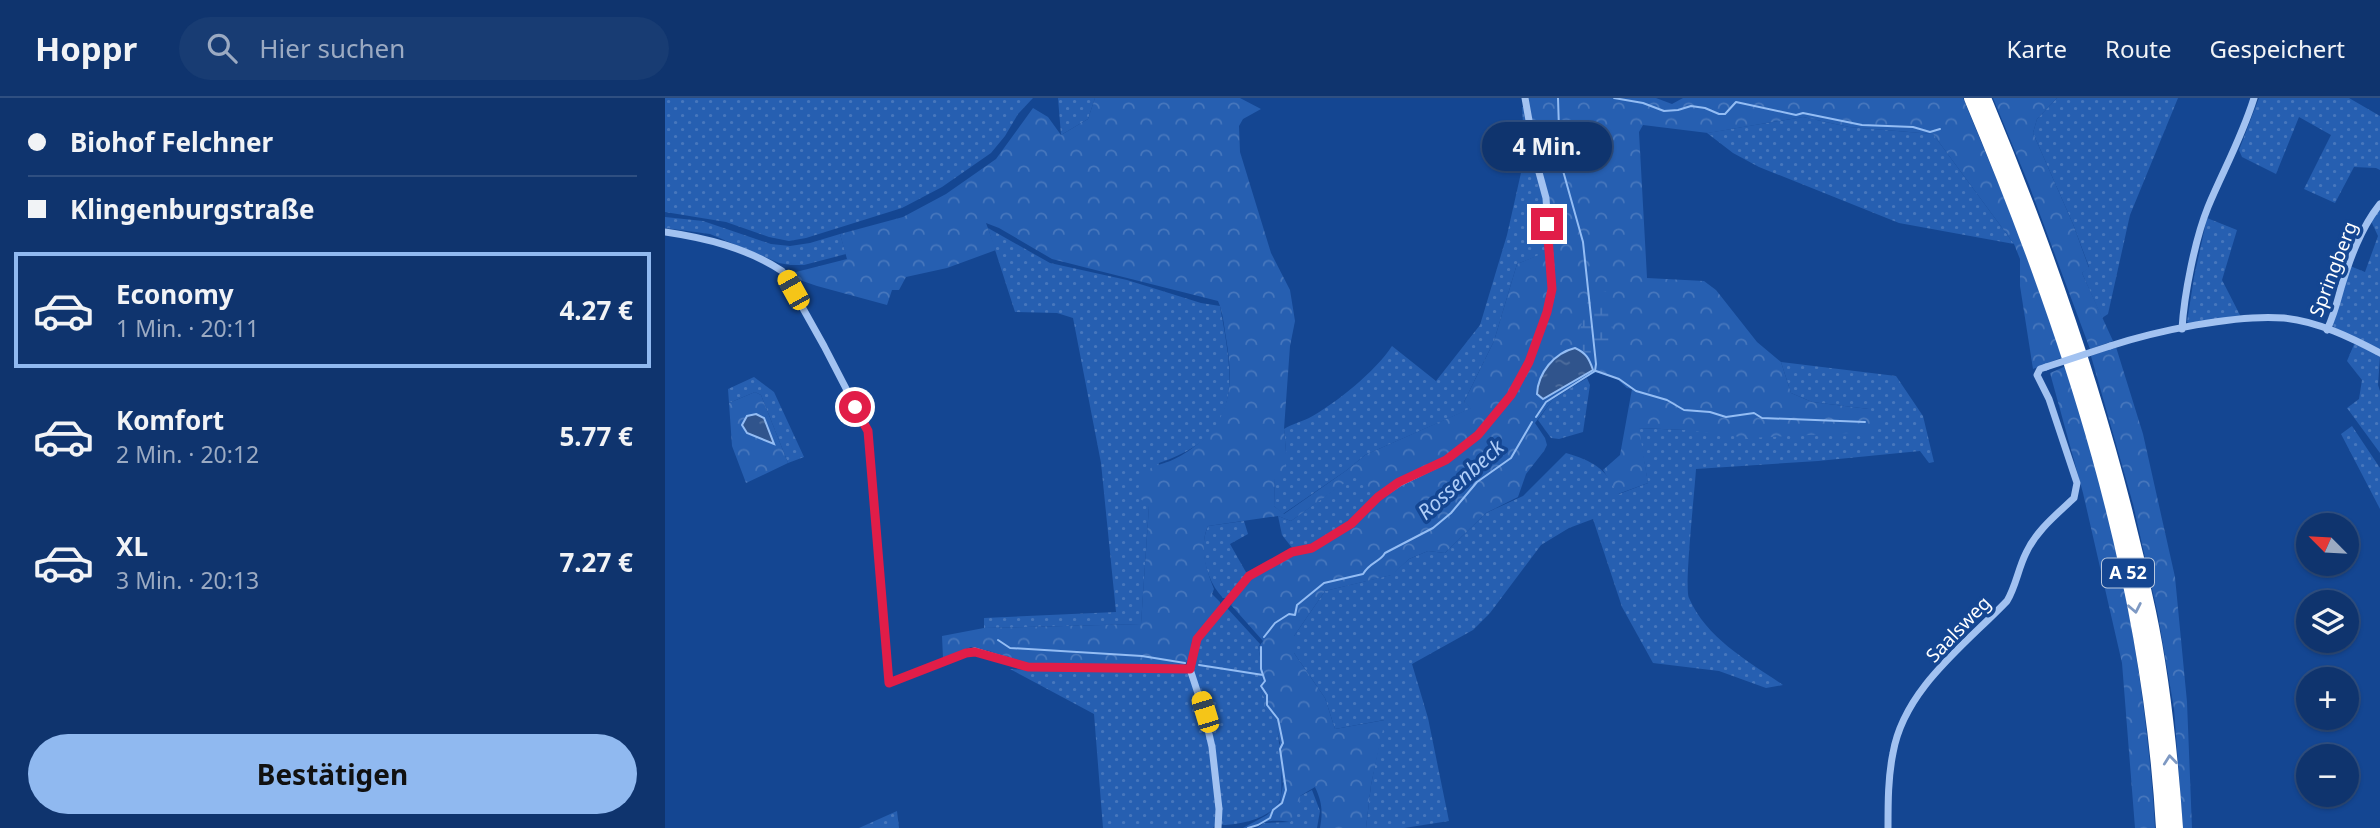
<!DOCTYPE html>
<html lang="de">
<head>
<meta charset="utf-8">
<style>
  body { margin:0; font-family:"Noto Sans",sans-serif; background:#183c73; color:#f1f3f6; height:100vh; display:flex; flex-direction:column; font-size:26px; white-space:nowrap }
  * { box-sizing:border-box; margin:0 }
  p { font-size:23px; color:#9baac2 }
  .icon { flex:none; width:38px; height:38px; fill:none; stroke:currentColor; stroke-width:2; stroke-linecap:round; stroke-linejoin:round }
  .map { position:relative; flex:1; overflow:hidden }
  .details { display:flex; flex-direction:column; background:#0f346e; width:665px }
  .details>* { flex:none }
  .banner { display:grid; align-content:center; height:154px; padding:0 28px; background:#0f346e }
  .needle { width:46px; rotate:294deg }
  .tools { position:absolute; left:1631px; top:415px; display:grid; gap:14px }
  .tools a { display:grid; place-items:center; width:63px; height:63px; border-radius:50%; background:#0f346e; box-shadow:0 2px 5px #0004,0 0 0 2px #2f4f81; font-size:35px }
  .end { position:absolute; width:32px; height:32px; margin:-16px; border:9px solid #e11d48; background:#fff; box-shadow:0 0 0 4px #fff }
  .from { border-radius:50% }
  .bubble { position:absolute; height:49px; border-radius:24px; background:#0f346e; box-shadow:0 2px 5px #0004,0 0 0 2px #2f4f81; font-size:23px; font-weight:700; line-height:49px; text-align:center }
  .car { position:absolute; width:21px; height:42px; margin:-21px -10px; border-radius:9px; box-shadow:0 0 5px 2px #0007; background:linear-gradient(#f5c518 24%,#345 0 40%,#f5c518 0 76%,#345 0 86%,#f5c518 0) }
  .banner b { display:flex; align-items:center; gap:24px; height:66px; font-size:26px }
  .banner b+b { border-top:2px solid #2f4f81 }
  .banner i { width:18px; height:18px; background:#f1f3f6 }
  ul { padding:0; list-style:none }
  li { display:flex; align-items:center; gap:21px; height:116px; margin:0 14px 10px; padding:0 14px; border:4px solid transparent; border-radius:0px }
  li div { flex:1 }
  li b { display:block; font-size:26px }
  li em { font-style:normal; font-weight:700 }
  li.on { border-color:#90b9f0 }
  li>.icon { width:63px; height:63px; stroke-width:1.5 }
  .action { display:flex; gap:14px; margin-top:auto; padding:14px 28px }
  .action a { flex:1; height:80px; border-radius:42px; background:#90b9f0; color:#111; font-size:28px; font-weight:700; line-height:80px; text-align:center }
  header { display:flex; align-items:center; gap:42px; box-sizing:border-box; height:98px; padding:0 35px; background:#0f346e; border-bottom:2px solid #2f4f81 }
  header strong { font-size:33px }
  nav { display:flex; gap:38px; margin-inline-start:auto; font-size:24px }
  .search { width:490px; height:63px; background:#183c73; display:flex; align-items:center; gap:18px; box-sizing:border-box; padding:0 24px; border-radius:38px; color:#9baac2; font-size:26px }
  main { display:flex; flex:1; min-height:0 }
  .map>svg:first-child { display:block }
  .grass { fill:url(#grass-dots) }
  .forest { fill:url(#forest-crowns) }
  .wetland { fill:url(#wetland-marsh) }
  .water { fill:url(#water-ripples); stroke:#94bdf4; stroke-width:2 }
  .lines { fill:none; stroke-linecap:round; stroke-linejoin:round }
  .stream { stroke:#94bdf4; stroke-width:2 }
  .minor { stroke:#a2c2f1; stroke-width:7 }
  .motorway { stroke:#fff; stroke-width:14 }
  .minor-bridge { stroke:#a2c2f1; stroke-width:7 }
  .oneway { stroke:#7e99c3 }
  .route { stroke:#e11d48; stroke-width:9 }
  .labels { text-anchor:middle; stroke-width:7; stroke-linejoin:round; paint-order:stroke }
  .shield { fill:#144692; stroke:#b8c8de; stroke-width:2 }
  .shield-label { font-size:18px; font-weight:bold; fill:#fff }
  .street-label { font-size:19px; fill:#fff; stroke:#144692 }
  .water-label { font-size:21px; font-style:italic; fill:#aecdf8; stroke:#144692 }
</style>
</head>
<body>
<header>
<strong>Hoppr</strong>
<div class="search"><svg class="icon" aria-label="search" viewBox="0 0 24 24"><circle cx="10" cy="10" r="6"/><path d="M15 15l6 6"/></svg>Hier suchen</div>
<nav><a>Karte</a><a>Route</a><a>Gespeichert</a></nav>
</header>
<main>
<section class="details">
<div class="banner">
<b><i class="from"></i>Biohof Felchner</b>
<b><i></i>Klingenburgstraße</b>
</div>
<ul>
<li class="on"><svg class="icon" aria-label="car" viewBox="0 0 24 24"><path d="M5 17H2v-5l4-1 3-4h7l3 4 3 1v5h-3M9 17h6M6 11h13"/><circle cx="7" cy="17" r="2"/><circle cx="17" cy="17" r="2"/></svg><div><b>Economy</b><p>1 Min. · 20:11</p></div><em>4.27 €</em></li>
<li><svg class="icon" aria-label="car" viewBox="0 0 24 24"><path d="M5 17H2v-5l4-1 3-4h7l3 4 3 1v5h-3M9 17h6M6 11h13"/><circle cx="7" cy="17" r="2"/><circle cx="17" cy="17" r="2"/></svg><div><b>Komfort</b><p>2 Min. · 20:12</p></div><em>5.77 €</em></li>
<li><svg class="icon" aria-label="car" viewBox="0 0 24 24"><path d="M5 17H2v-5l4-1 3-4h7l3 4 3 1v5h-3M9 17h6M6 11h13"/><circle cx="7" cy="17" r="2"/><circle cx="17" cy="17" r="2"/></svg><div><b>XL</b><p>3 Min. · 20:13</p></div><em>7.27 €</em></li>
</ul>
<div class="action"><a>Bestätigen</a></div>
</section>
<div class="map">
<svg width="1715" height="730" viewBox="0 0 1715 730">
  <defs>
    <pattern id="grass-dots" width="8" height="8" patternUnits="userSpaceOnUse" patternTransform="scale(1.75)"><rect width="8" height="8" fill="#265fb1"/><path d="M2 2h.1M6 6h.1" fill="none" stroke="#4777bd" stroke-width="1.8" stroke-linecap="round"/></pattern>
    <pattern id="forest-crowns" width="20" height="18" patternUnits="userSpaceOnUse" patternTransform="scale(1.75)"><rect width="20" height="18" fill="#265fb1"/><path d="M2 6a3 3 0 1 1 6 0M12 15a3 3 0 1 1 6 0" fill="none" stroke="#4777bd"/></pattern>
    <pattern id="wetland-marsh" width="20" height="14" patternUnits="userSpaceOnUse" patternTransform="scale(1.75)"><rect width="20" height="14" fill="#265fb1"/><path d="M1 5h8M5 5V1M11 12h8M15 12V8" fill="none" stroke="#4777bd"/></pattern>
    <pattern id="water-ripples" width="26" height="14" patternUnits="userSpaceOnUse" patternTransform="scale(1.75)"><rect width="26" height="14" fill="#30548c"/><path d="M2 4q2-2 4 0t4 0M15 11q2-2 4 0t4 0" fill="none" stroke="#4f6e9d"/></pattern>
  </defs>
  <rect width="100%" height="100%" fill="#144692"/>
  <path class="grass" d="M0 0H368L353 16 340 38 326 55 277 89 237 110 141 140 124 143 104 139 61 124 0 114Z
    M393 0H430L423 21 396 37Z
    M1392 0H1513L1465 117 1443 216 1437 220 1417 175 1424 169 1408 126 1368 35 1372 21Z
    M1594 0H1684L1715 18V72L1711 70 1689 69 1670 105 1639 91 1666 37 1634 19 1611 76 1577 59 1574 52Z
    M857 9H860L878 100 880 155 852 166 829 243 799 304 807 310 700 357 682 372 618 416 609 408 610 379 621 354 619 331C627 326 635 324 644 320 670 306 711 273 727 248L771 283 815 227 842 137 860 57Z
    M1138 19 1184 29 1268 36 1349 146 1234 125 1094 69 1068 55 1042 35Z
    M1715 111V252L1670 232 1668 227 1685 168 1700 174 1713 138 1706 123Z
    M0 119 38 123 106 146 125 148 145 145 175 136 181 156 139 167H125L114 165 45 136 0 130Z
    M1542 120 1572 132 1557 182 1576 219 1525 226 1522 224 1529 179Z
    M323 130 385 165 462 182 536 205 555 208C568 280 581 337 494 365L484 408 476 526 319 530V520L451 514 436 365 408 220 392 215 350 214Z
    M1690 244 1715 258 1713 287 1715 293V355L1682 310 1694 301 1697 282 1682 263Z
    M1116 264 1231 278 1258 318 1269 364 1264 365 1255 353 1153 363 1031 371C1030 390 1019 490 1024 500 1042 541 1083 563 1118 587L1101 590 1054 573 988 565 957 509 928 421 904 430 876 447 825 515 808 532 747 566 763 620 784 723 739 730H701L706 687 719 622 670 631 660 600 629 555V538L660 493 726 477 744 461 763 453 780 455 821 415 858 398 901 355C928 363 940 370 954 396L983 385 973 330 1020 332 1204 311 1147 304 1126 295Z
    M89 279 109 294 139 359 123 365 96 297 90 294 64 305 63 291Z
    M922 280 925 287 918 334 894 341 886 340 873 322 888 301Z
    M1687 328 1715 370V411L1676 336Z
    M692 375 711 397C687 421 661 445 628 451L617 437 613 418 626 423Z
    M579 423 583 436 565 446 582 476 564 500H558C541 483 533 450 543 428Z
    M562 510 595 546 593 550C597 561 594 571 598 582L595 590 599 599V609C602 613 608 617 610 621 614 629 619 693 615 702 609 720 568 730 551 726L548 730H438L429 616 345 571 380 573 529 575 532 546Z
    M647 692 655 713 652 730H592L599 725 625 724 635 698Z
    M232 713 234 730H194Z"/>
  <path class="forest" d="M430 0H575L596 11 578 21 574 28 575 54 606 155 625 192 630 223 625 248 619 331 621 354 620 376 610 380 609 408 619 416 682 372 700 357 806 310 799 304 829 243 852 166 886 152 875 67 862 0H991L1007 6 1018 0H1298L1348 121 1398 259 1368 271 1355 188V161L1349 146 1268 36 1184 29 1138 19 1043 35 978 27 974 34 982 180 1039 183 1051 192 1092 244 1116 264 1126 295 1147 304 1204 311 1212 323 1207 334 1084 340 1020 332 974 330 983 385 953 396 938 372 955 357 967 291 962 290 952 281 932 274 927 276 888 301 870 325 880 340 882 347 879 353 861 376 853 399 821 415 780 455 763 453 744 461 727 477 660 493 629 538V555L660 600 670 631 720 622 706 687 701 730H655C658 713 657 704 650 689L635 698 634 708 625 724C617 723 608 722 601 724 591 728 588 730 578 730L602 717 615 704 618 686 613 651 615 645 610 622 599 609V599L595 590 598 582C594 571 597 561 593 550L598 543 566 507 585 480 629 456 646 452 714 401 692 376 626 423 613 418 543 428C534 447 541 472 549 491L547 496 555 504 556 509 527 543 524 562 519 567H380L353 564 324 553 306 549 278 560 277 538 319 530 476 526 484 408 471 397C485 358 488 374 517 357 565 329 570 292 561 240 559 228 558 214 553 203L387 161 334 130 321 125 331 152 282 170 241 179 234 192H227L222 207 152 188 126 179 127 175 182 161 175 136 238 119 281 96 331 61 368 10 383 19 396 37 423 21Z
    M1328 0H1392L1372 21 1368 35 1408 126 1424 170 1417 175 1448 243 1425 251 1364 87Z
    M1451 249 1478 336 1510 479 1522 604 1527 730H1518L1509 611 1493 517 1468 406 1426 258Z
    M1401 268C1415 316 1430 364 1442 413 1467 512 1484 628 1490 730H1470L1457 565 1418 395 1385 275Z
    M90 294 96 297 123 365 81 385 67 348 64 305Z"/>
  <path class="wetland" d="M941 193 949 237 943 253 924 260 919 254 910 250 924 199Z"/>
  <path class="water" d="M910 250C921 255 924 260 928 272L878 301 872 296C873 275 889 255 910 250Z
    M91 316 99 320 109 346 82 335 77 327 82 318Z"/>
  <g class="lines">
    <path class="stream" d="M949 0 978 5 999 13 1013 12 1026 8 1040 10 1054 16H1060L1071 4 1131 17 1138 15 1197 27 1248 29 1265 34 1275 31
      M931 273 954 281 971 293 1002 302 1019 312 1045 314 1061 319 1089 315 1097 320 1200 324
      M871 319 881 304 930 273 931 266 918 144 895 62 893 0
      M599 539 610 525 624 516 630 517 632 507 659 485 698 476C705 464 715 464 720 455L768 430 786 415 812 384 846 360 867 324
      M333 542 345 550 477 558 520 565
      M534 567 598 577
      M583 730 593 727 605 720 608 712 617 705 621 692 615 651 618 645 613 621 602 607V597L596 588 600 583 596 571V549"/>
    <path class="minor" d="M0 134C41 140 82 150 117 173L159 248 203 333 224 585 301 555 310 553 363 569 525 571
      M1517 231C1519 197 1530 141 1543 109 1558 73 1577 39 1589 0
      M1662 232C1669 217 1672 205 1676 190 1685 160 1696 130 1715 106
      M1445 248C1491 233 1571 216 1619 220 1652 223 1687 240 1715 255
      M553 730 554 711 547 649 539 614 525 571 532 541 584 478 627 454 647 450 686 426 713 399 734 385 781 362 813 337 846 297 864 264 882 214 887 191 881 100 872 67 860 0
      M1223 730C1223 705 1223 679 1228 655 1239 591 1300 547 1342 503 1351 488 1353 471 1361 455 1371 433 1391 417 1409 400L1412 385 1384 301 1372 277 1375 271 1381 269"/>
    <path class="motorway" d="M1306 0C1405 235 1483 474 1498 730
      M1319 0C1389 167 1447 337 1484 514 1499 585 1506 658 1511 730"/>
    <path class="minor-bridge" d="M1381 269 1445 248"/>
  </g>
  <defs><path id="oneway-chevron" d="M-2-3.5L2.5 0L-2 3.5" fill="none" stroke-width="1.6" stroke-linecap="round" stroke-linejoin="round" transform="scale(1.75)"/></defs>
  <g class="oneway">
    <use href="#oneway-chevron" transform="translate(1470 510) rotate(79)"/>
    <use href="#oneway-chevron" transform="translate(1505 662) rotate(-96)"/>
  </g>
  <g class="lines">
    <path class="route" d="M190 309 203 333 224 585 301 555 310 554 363 569 525 571 532 541 584 478 627 454 647 450 686 426 713 399 734 384 781 362 813 337 846 297 864 264 882 214 887 191 882 126"/>
  </g>
  <g class="labels">
    <rect class="shield" x="1437" y="460.5" width="52" height="29" rx="5"/>
    <g class="shield-label">
      <text x="1463" y="481">A 52</text>
    </g>
    <g class="street-label">
      <text transform="translate(1668 171) rotate(-69)" y="7">Springberg</text>
      <text transform="translate(1293 531) rotate(-46)" y="7">Saalsweg</text>
    </g>
    <g class="water-label">
      <text transform="translate(796 382) rotate(-42)" y="7">Rossenbeck</text>
    </g>
  </g>
</svg>
<div class="tools">
<a><svg class="needle" viewBox="-14 -14 28 28"><path d="M0-13l5 13h-10z" fill="#e53935"/><path d="M0 13l5-13h-10z" fill="#9baac2"/></svg></a>
<a><svg class="icon" aria-label="layers" viewBox="0 0 24 24"><path d="M12 4l9 5-9 5-9-5zM3 14l9 5 9-5"/></svg></a>
<a>+</a>
<a>−</a>
</div>
<i class="end from" style="left:190px;top:309px"></i>
<i class="end" style="left:882px;top:126px"></i>
<div class="bubble" style="left:817px;top:24px;width:130px">4 Min.</div>
<i class="car" style="left:128px;top:192px;rotate:331deg"></i>
<i class="car" style="left:540px;top:614px;rotate:343deg"></i>
</div>
</main>
</body>
</html>
